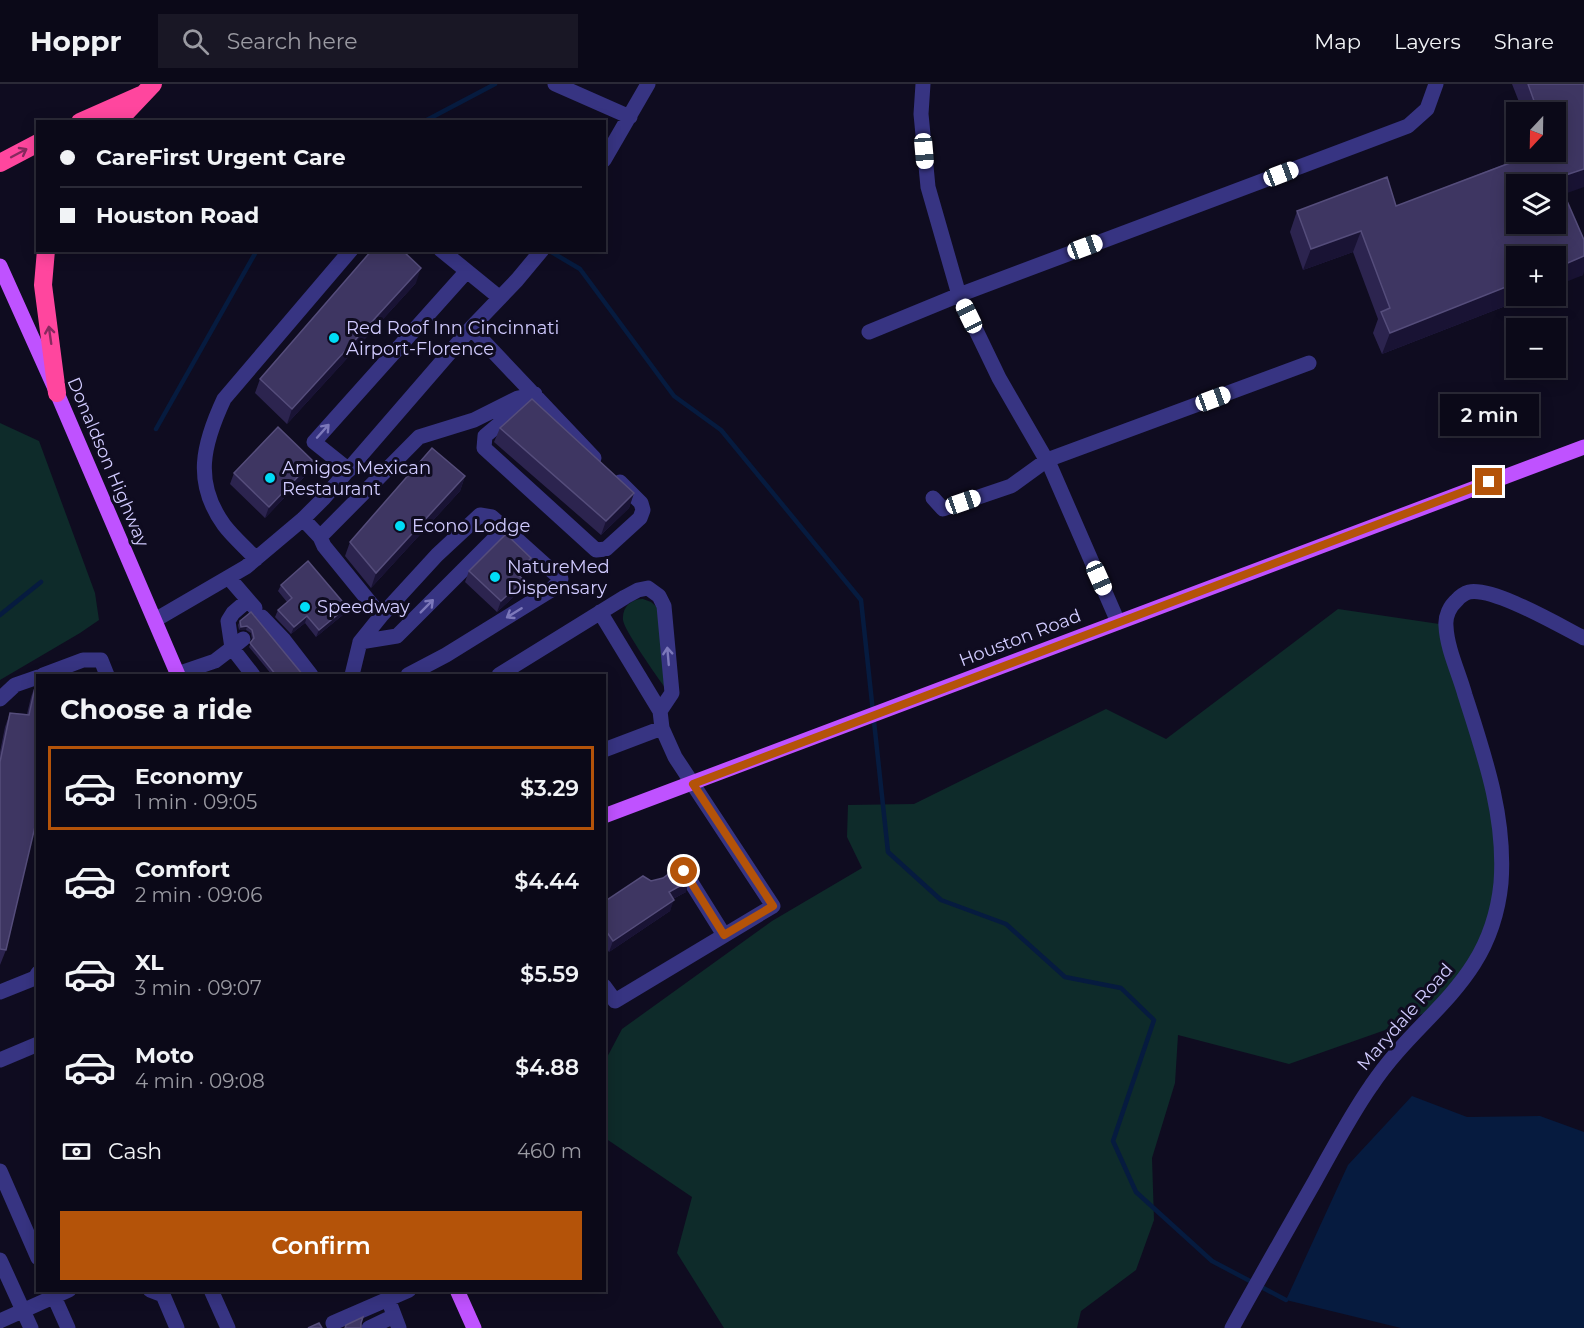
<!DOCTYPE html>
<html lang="en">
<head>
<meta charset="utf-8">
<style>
  body { margin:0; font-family:Montserrat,sans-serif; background:#191725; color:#f1f3f6; height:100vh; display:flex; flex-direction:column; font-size:22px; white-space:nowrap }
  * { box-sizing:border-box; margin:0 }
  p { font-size:20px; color:#9a9aa2 }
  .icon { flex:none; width:33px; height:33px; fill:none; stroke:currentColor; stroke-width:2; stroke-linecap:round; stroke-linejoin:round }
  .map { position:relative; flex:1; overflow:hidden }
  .sheet { position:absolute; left:36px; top:590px; width:570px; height:618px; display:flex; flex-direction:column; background:#0b0918; border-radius:0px; box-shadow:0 3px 15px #0003,0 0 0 2px #2b2a37 }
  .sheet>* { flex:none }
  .hud { position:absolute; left:36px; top:36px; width:570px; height:132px; border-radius:0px; box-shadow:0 3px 15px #0003,0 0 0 2px #2b2a37; display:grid; align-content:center; height:132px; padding:0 24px; background:#0b0918 }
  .needle { width:39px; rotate:202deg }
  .tools { position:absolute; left:1506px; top:18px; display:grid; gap:12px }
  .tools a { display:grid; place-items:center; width:60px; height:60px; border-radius:0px; background:#0b0918; box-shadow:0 3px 15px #0003,0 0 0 2px #2b2a37; font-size:30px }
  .end { position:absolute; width:27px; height:27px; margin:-14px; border:8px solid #b45309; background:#fff; box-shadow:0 0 0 3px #fff }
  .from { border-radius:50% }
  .bubble { position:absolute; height:42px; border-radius:0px; background:#0b0918; box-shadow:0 3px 15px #0003,0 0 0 2px #2b2a37; font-size:20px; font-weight:600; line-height:42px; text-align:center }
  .car { position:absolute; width:18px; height:36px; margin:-18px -9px; border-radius:8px; box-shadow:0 0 4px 2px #0007; background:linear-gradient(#fff 24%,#345 0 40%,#fff 0 76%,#345 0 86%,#fff 0) }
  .hud b { display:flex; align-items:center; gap:21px; height:57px; font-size:22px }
  .hud b+b { border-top:2px solid #2b2a37 }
  .hud i { width:15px; height:15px; background:#f1f3f6 }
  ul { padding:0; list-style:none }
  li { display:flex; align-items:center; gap:18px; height:84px; margin:0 12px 9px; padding:0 12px; border:3px solid transparent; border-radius:0px }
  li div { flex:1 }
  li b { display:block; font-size:22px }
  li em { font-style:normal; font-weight:600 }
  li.active { border-color:#b45309 }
  li>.icon { width:54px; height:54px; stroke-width:1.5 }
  h2 { padding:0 24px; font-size:27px; line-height:72px }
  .pay { display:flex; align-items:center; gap:15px; height:66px; padding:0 24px; font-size:22px }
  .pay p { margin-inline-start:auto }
  .action { display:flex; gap:12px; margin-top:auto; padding:12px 24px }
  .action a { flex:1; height:69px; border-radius:0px; background:#b45309; color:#fff; font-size:24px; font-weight:600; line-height:69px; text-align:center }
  header { display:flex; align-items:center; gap:36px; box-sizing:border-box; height:84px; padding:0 30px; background:#0b0918; border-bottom:2px solid #2b2a37 }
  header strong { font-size:28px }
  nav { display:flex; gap:33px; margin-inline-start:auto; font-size:21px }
  .search { width:420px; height:54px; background:#191725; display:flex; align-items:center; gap:15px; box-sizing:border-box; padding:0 21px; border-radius:0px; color:#9a9aa2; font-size:22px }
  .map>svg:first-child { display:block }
  .green { fill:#0e2b2a }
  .water { fill:#061b3f }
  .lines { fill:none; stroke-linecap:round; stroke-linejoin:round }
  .stream { stroke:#061b3f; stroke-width:4.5 }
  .minor { stroke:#373482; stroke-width:15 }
  .major { stroke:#bf52ff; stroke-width:15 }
  .highway { stroke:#ff469e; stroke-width:18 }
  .wall { fill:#2c244f }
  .shaded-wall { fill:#191334 }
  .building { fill:#3e3662; stroke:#554d7b; stroke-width:1.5; fill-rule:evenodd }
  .oneway { stroke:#87295f }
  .oneway2 { stroke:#7c78ba }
  .route { stroke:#b45309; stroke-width:8 }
  .poi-dot { fill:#00dcf6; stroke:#0f0c20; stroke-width:2 }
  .labels { text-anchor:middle; stroke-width:6; stroke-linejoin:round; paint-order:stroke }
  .poi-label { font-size:18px; fill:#d1cbff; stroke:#0f0c20; text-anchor:start }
  .street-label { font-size:18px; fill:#d1cbff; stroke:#0f0c20 }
</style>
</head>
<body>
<header>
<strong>Hoppr</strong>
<div class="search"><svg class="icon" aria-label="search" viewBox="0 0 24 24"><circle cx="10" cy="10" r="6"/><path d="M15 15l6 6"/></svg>Search here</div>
<nav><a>Map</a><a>Layers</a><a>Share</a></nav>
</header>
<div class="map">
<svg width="1584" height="1244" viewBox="0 0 1584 1244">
  <rect width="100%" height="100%" fill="#0f0c20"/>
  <path class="green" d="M0 339 39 357 95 509 99 536 80 549 0 596Z
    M643 515 651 518 657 523 666 605C658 594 624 546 623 536 622 523 631 515 643 515Z
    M1338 525 1446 541 1497 720V825L1444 920 1391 944 1289 980 1178 951 1175 999 1152 1074 1154 1136 1136 1186 1081 1227 1077 1244H724L677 1169 692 1113 605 1054 604 979 622 945 772 837 862 784 847 753 848 721 914 720 1106 625 1166 655Z"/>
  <path class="water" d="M1412 1012 1467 1033 1540 1032 1584 1048V1244H1401L1286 1216 1348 1081Z"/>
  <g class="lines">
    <path class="stream" d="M423 38 495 0
      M548 166 580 185 674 312 721 346 861 516 888 768 941 816 1006 840 1065 893 1121 904 1154 936 1113 1057 1136 1108 1212 1177 1286 1216
      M156 345 257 166
      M0 531 41 498"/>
    <path class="minor" d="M555 0 630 33
      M923 0 921 30 928 103 959 211 999 294 1051 384 1118 538
      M604 76 648 0
      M441 166 500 214
      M471 244 594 374
      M869 248 959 211 1408 42 1427 25 1436 0
      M535 310 485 352 484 364 596 466 606 465 640 434 643 426 641 419 620 398
      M349 386 314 358 467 187
      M933 414 943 425 1011 402 1047 376 1309 279
      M303 435 320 453 324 462 381 532
      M320 453 419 353 474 336 518 314 528 312
      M256 475C246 464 233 453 224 441 193 398 203 360 224 315L351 166
      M229 494 255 524
      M600 528 660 627 662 644 675 673 773 822 615 917 604 902
      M262 533 284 556 311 591
      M155 536 246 483 303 435 323 415 471 244 517 196 542 166
      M243 555 232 564 228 537 233 529 248 516
      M360 558 397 552 505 444
      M177 590 215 577 232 564 253 591
      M43 591 83 576H101L107 591
      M352 591 360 558 381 532 437 471 480 431 492 433 561 495 551 506 446 571 408 591
      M499 591 625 513 638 506 648 504 659 512 664 522 672 609 660 627
      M0 615 15 601 38 593
      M604 666 662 644
      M684 787 724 851
      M0 908 35 894 38 889
      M0 976 38 960
      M0 1087 38 1174
      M0 1176 31 1244
      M51 1206 68 1244
      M150 1206 163 1211 177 1244
      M211 1206 228 1244
      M388 1215 399 1244
      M0 1237 69 1206
      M335 1244 333 1239 409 1206
      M369 1244 394 1232
      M1232 1244C1259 1195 1287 1146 1315 1097 1333 1065 1350 1032 1371 1002 1420 928 1491 900 1501 799 1506 734 1485 673 1465 611 1459 589 1447 565 1446 542 1445 532 1450 522 1457 516 1459 513 1465 509 1469 508 1494 503 1560 542 1584 554"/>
    <path class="major" d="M0 182 57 309 178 591
      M604 732 1584 363
      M457 1206 474 1244"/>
    <path class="highway" d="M80 38 141 11
      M117 38 153 0
      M0 79 38 59
      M46 166 43 201 57 309"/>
  </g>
  <path class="wall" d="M1512 0H1584L1564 110 1583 191 1516 212H1531L1382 270 1373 249 1378 235 1353 168 1303 186 1290 148 1297 127 1396 122 1526 72 1525 69 1526 68H1556V28H1523Z
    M416 199 287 340 255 309 260 295Z
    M500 344 634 409 629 424 601 451 494 358Z
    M313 377 309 388 265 434 230 400 234 389Z
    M465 392 460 407 371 504 345 472 350 458Z
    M531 474 527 485 520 493 524 496 520 507 497 528 465 498 469 487Z
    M281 501 344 530 316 553 305 539 291 550 275 533 278 526 287 518 278 507Z
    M251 528 303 591H272L249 563 252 556 251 549 246 546H239L238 541 240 537Z
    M36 599 6 866 0 881V668L5 643 10 629 27 630 31 613Z
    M651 797 686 808 673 815 670 827 609 868 604 861V818Z"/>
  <path class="shaded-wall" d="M1584 85V103L1556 113 1557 94Z
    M1361 147 1353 168 1303 186 1311 165Z
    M1584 172V188L1583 191 1556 202V184Z
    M421 184 416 199 287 340 292 325Z
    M1516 199V212H1531L1382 270 1390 249Z
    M313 377 309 388 265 434 269 423Z
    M465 392 460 407 371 504 376 489Z
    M634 409 629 424 601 451 606 437Z
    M531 474 527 485 513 501 517 490Z
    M524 496 520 507 497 528 501 517Z
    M347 523 344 530 316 553 319 546Z
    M307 532 305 539 291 550 294 543Z
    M247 542 246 546H239L241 543Z
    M689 797 686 808 665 819 669 808Z
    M674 816 670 827 609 868 613 857Z"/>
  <path class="building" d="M1528 0H1584V85L1557 94 1584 156V172L1556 184V172H1516V199L1390 249 1381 228 1390 224 1361 147 1311 165 1297 127 1387 93 1396 122 1539 68H1556V28H1538ZM1516 100H1556V140H1516Z
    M372 166H402L421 184 292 325 260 295Z
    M532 315 634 409 606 437 500 344Z
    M278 343 313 377 269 423 234 389Z
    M432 364 465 392 376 489 350 458Z
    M506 450 531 474 517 490 524 496 501 517 469 487Z
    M308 477 347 523 319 546 307 532 294 543 278 526 292 514 281 501Z
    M251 528 303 591H276L250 559 254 554 252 546 247 542 241 543 240 537Z
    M36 599H38V730L6 866 0 865V678L10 629 29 631Z
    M678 783 689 797 669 808 674 816 613 857 604 844V818L643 792 651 797 663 794Z
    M363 1233 361 1239V1244H345L346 1241Z
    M319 1239 322 1244H308Z"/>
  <defs><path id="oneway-shaft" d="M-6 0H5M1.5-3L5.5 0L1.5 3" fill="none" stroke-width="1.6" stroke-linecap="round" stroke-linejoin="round" transform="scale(1.5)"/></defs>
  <g class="oneway">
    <use href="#oneway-shaft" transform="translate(19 69) rotate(-28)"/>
    <use href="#oneway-shaft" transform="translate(50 251) rotate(-98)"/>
  </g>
  <g class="oneway2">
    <use href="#oneway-shaft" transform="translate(323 347) rotate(-48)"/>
    <use href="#oneway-shaft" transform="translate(427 522) rotate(-45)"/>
    <use href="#oneway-shaft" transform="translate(514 529) rotate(148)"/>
    <use href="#oneway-shaft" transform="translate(668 572) rotate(-95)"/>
  </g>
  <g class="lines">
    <path class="route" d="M684 787 724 851 773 822 693 700 1489 398"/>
  </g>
  <g class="poi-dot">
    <circle cx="334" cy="254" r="6"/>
    <circle cx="270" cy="394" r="6"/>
    <circle cx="400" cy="442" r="6"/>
    <circle cx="495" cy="493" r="6"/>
    <circle cx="305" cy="523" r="6"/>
  </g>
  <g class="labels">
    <g class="poi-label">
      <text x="346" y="250">Red Roof Inn Cincinnati<tspan x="346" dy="21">Airport-Florence</tspan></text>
      <text x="282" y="390">Amigos Mexican<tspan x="282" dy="21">Restaurant</tspan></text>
      <text x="412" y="448">Econo Lodge</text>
      <text x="507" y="489">NatureMed<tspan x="507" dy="21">Dispensary</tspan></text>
      <text x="317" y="529">Speedway</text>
    </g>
    <g class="street-label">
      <text transform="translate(108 378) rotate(67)" y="6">Donaldson Highway</text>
      <text transform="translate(1020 554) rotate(-21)" y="6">Houston Road</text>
      <text transform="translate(1405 933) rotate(-49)" y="6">Marydale Road</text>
    </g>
  </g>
</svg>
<div class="tools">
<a><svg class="needle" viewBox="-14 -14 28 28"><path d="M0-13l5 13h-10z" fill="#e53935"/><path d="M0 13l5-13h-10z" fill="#9a9aa2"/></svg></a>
<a><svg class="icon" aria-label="layers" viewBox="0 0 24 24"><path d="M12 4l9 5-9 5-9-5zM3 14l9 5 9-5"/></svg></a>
<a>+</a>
<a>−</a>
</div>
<i class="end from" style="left:684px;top:787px"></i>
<i class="end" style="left:1489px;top:398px"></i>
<div class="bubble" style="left:1440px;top:310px;width:99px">2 min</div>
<i class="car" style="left:924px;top:67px;rotate:175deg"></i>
<i class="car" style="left:1281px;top:90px;rotate:69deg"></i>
<i class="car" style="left:1085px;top:163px;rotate:70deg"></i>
<i class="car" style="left:969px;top:232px;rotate:334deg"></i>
<i class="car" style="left:1213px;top:315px;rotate:70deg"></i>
<i class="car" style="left:963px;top:418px;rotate:71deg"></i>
<i class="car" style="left:1099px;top:494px;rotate:156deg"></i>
<div class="hud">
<b><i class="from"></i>CareFirst Urgent Care</b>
<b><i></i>Houston Road</b>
</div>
<section class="sheet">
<h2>Choose a ride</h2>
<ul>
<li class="active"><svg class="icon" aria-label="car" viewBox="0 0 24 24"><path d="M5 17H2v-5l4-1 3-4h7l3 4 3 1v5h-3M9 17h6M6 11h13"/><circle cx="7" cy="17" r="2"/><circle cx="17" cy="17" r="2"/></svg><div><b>Economy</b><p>1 min · 09:05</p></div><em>$3.29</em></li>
<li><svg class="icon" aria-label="car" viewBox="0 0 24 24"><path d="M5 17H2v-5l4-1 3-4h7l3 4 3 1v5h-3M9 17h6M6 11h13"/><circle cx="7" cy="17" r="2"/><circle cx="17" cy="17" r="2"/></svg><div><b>Comfort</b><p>2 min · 09:06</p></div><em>$4.44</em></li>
<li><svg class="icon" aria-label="car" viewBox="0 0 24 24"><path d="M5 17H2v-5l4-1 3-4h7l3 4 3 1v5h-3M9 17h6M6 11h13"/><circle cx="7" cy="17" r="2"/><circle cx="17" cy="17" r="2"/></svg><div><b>XL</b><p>3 min · 09:07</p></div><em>$5.59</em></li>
<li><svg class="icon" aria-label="car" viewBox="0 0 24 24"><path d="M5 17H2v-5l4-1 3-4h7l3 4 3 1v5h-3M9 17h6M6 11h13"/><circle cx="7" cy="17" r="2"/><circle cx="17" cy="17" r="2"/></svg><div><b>Moto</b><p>4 min · 09:08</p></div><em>$4.88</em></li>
</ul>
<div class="pay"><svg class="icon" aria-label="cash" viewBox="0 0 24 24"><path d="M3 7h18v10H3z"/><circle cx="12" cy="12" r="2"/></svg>Cash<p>460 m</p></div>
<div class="action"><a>Confirm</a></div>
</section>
</div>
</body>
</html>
